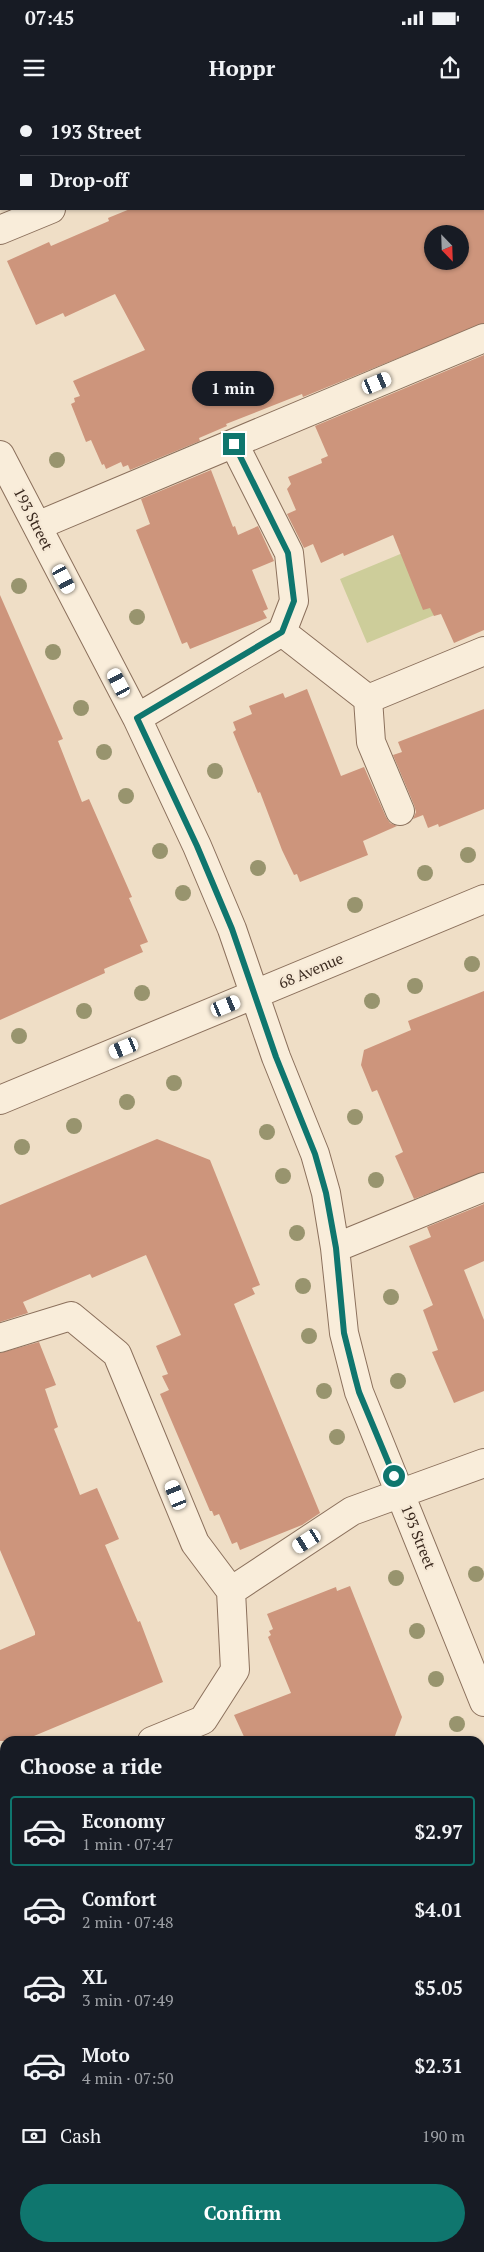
<!DOCTYPE html>
<html lang="en">
<head>
<meta charset="utf-8">
<style>
  body { margin:0; font-family:"PT Serif",serif; background:#20242c; color:#f1f3f6; height:100vh; display:flex; flex-direction:column; font-size:19px; white-space:nowrap }
  * { box-sizing:border-box; margin:0 }
  p { font-size:16px; color:#9ea1a6 }
  .icon { flex:none; width:28px; height:28px; fill:none; stroke:currentColor; stroke-width:2; stroke-linecap:round; stroke-linejoin:round }
  .map { position:relative; flex:1; overflow:hidden }
  .panel { position:absolute; left:0px; top:1636px; width:485px; height:516px; display:flex; flex-direction:column; background:#171b24; border-radius:15px 15px 0 0; box-shadow:0 1px 4px #0004 }
  .panel>* { flex:none }
  .banner { position:absolute; left:0px; top:0px; width:485px; height:110px; box-shadow:0 1px 4px #0004; display:grid; align-content:center; height:110px; padding:0 20px; background:#171b24 }
  .needle { width:32px; rotate:157deg }
  .controls { position:absolute; left:424px; top:125px; display:grid; gap:10px }
  .controls a { display:grid; place-items:center; width:45px; height:45px; border-radius:50%; background:#171b24; box-shadow:0 1px 4px #0004; font-size:25px }
  .end { position:absolute; width:22px; height:22px; margin:-11px; border:6px solid #0f766e; background:#fff; box-shadow:0 0 0 2px #fff }
  .from { border-radius:50% }
  .bubble { position:absolute; height:35px; border-radius:18px; background:#171b24; box-shadow:0 1px 4px #0004; font-size:16px; font-weight:800; line-height:35px; text-align:center }
  .car { position:absolute; width:15px; height:30px; margin:-15px -8px; border-radius:6px; box-shadow:0 0 4px 1px #0007; background:linear-gradient(#fff 24%,#345 0 40%,#fff 0 76%,#345 0 86%,#fff 0) }
  .banner b { display:flex; align-items:center; gap:18px; height:48px; font-size:19px }
  .banner b+b { border-top:1px solid #363941 }
  .banner i { width:12px; height:12px; background:#f1f3f6 }
  ul { padding:0; list-style:none }
  li { display:flex; align-items:center; gap:15px; height:70px; margin:0 10px 8px; padding:0 10px; border:2px solid transparent; border-radius:5px }
  li div { flex:1 }
  li b { display:block; font-size:19px }
  li em { font-style:normal; font-weight:800 }
  li.current { border-color:#0f766e }
  li>.icon { width:45px; height:45px; stroke-width:1.5 }
  h2 { padding:0 20px; font-size:22px; line-height:60px }
  .pay { display:flex; align-items:center; gap:12px; height:55px; padding:0 20px; font-size:19px }
  .pay p { margin-inline-start:auto }
  .button { display:flex; gap:10px; margin-top:auto; padding:10px 20px }
  .button a { flex:1; height:58px; border-radius:30px; background:#0f766e; color:#fff; font-size:20px; font-weight:800; line-height:58px; text-align:center }
  .status { display:flex; justify-content:space-between; align-items:center; height:35px; padding:0 25px; background:#171b24; direction:ltr }
  .status svg { height:14px; fill:currentColor }
  header { display:flex; justify-content:space-between; align-items:center; height:65px; padding:0 20px; background:#171b24; font-size:22px; font-weight:800 }
  .map>svg:first-child { display:block }
  .green { fill:#cdcd9a }
  .building { fill:#cd957c; fill-rule:evenodd }
  .lines { fill:none; stroke-linecap:round; stroke-linejoin:round }
  .minor-casing { stroke:#8b705c; stroke-width:30 }
  .minor { stroke:#f9edda; stroke-width:28 }
  .tree { fill:#98946e }
  .route { stroke:#0f766e; stroke-width:6 }
  .labels { text-anchor:middle; stroke-width:4.5; stroke-linejoin:round; paint-order:stroke }
  .street-label { font-size:15px; fill:#3b2a1f; stroke:#f6e9d6 }
</style>
</head>
<body>
<div class="status"><b>07:45</b><svg viewBox="0 0 49 12"><path d="M0 12V9h3v3zM5 12V6h3v6zM10 12V3h3v9zM15 12V0h3v12zM26 1h20v11H26zM47 4h2v5h-2z"/></svg></div>
<header><svg class="icon" aria-label="menu" viewBox="0 0 24 24"><path d="M4 6h16M4 12h16M4 18h16"/></svg>Hoppr<svg class="icon" aria-label="share" viewBox="0 0 24 24"><path d="M12 15V3M7 8l5-5 5 5M5 13v7h14v-7"/></svg></header>
<div class="map">
<svg width="484" height="2152" viewBox="0 0 484 2152">
  <rect width="100%" height="100%" fill="#efdec6"/>
  <path class="green" d="M410 450 437 514 367 543 340 479Z
    M480 1659 484 1667V1729L480 1731Z
    M5 1857V1928L0 1930V1859Z"/>
  <path class="building" d="M130 109H484V223L303 297 302 294 226 324 227 326 199 338 200 341 130 370 128 365 123 367 121 362 106 369 104 364 102 365 91 340 86 342 71 304 75 302 74 298 80 296 73 281 145 250 115 194 65 217 63 213 36 225 7 161 49 142 51 146 109 121 108 118ZM432 134H460V161H432Z
    M484 255V530L454 543 441 514 434 516 430 508 423 510 393 435 344 456 343 453 321 463 313 444 304 448 287 414 296 410 287 389 291 384 288 377 322 363 321 359 328 356 315 326Z
    M211 370 233 427 235 426 238 435 258 426 274 461 252 470 268 509 263 511 267 518 190 549 187 542 182 544 136 430 150 424 141 399Z
    M0 495 63 639 58 641 82 702 89 699 132 797 129 798 148 842 140 845 143 852 104 869 105 873 0 920Z
    M307 589 341 676 364 667 386 717 390 723 397 726 363 741 368 755 300 782 297 774 294 775 282 750 260 692 258 693 233 632 236 630 233 622 252 614 249 606 283 593 285 598Z
    M484 609V709L439 727 438 724 428 728 423 715 413 719 416 712 414 705 393 655 402 652 398 642Z
    M484 891V1072L414 1099 395 1056 403 1052 377 990 372 992 361 965 364 950 411 930 408 921Z
    M157 1039 210 1060 260 1185 252 1188 255 1194 234 1204 320 1413 302 1425 240 1450 237 1442 232 1444 219 1414 214 1416 212 1411H210L160 1294 169 1290 162 1276 168 1274 156 1246 181 1235 146 1155 92 1178 90 1174 23 1202 28 1213 0 1222V1105Z
    M484 1104V1161L464 1170 484 1220V1291L454 1303 432 1252 438 1250 423 1210 433 1205 409 1146 431 1137 427 1127Z
    M39 1242 56 1285 45 1289 58 1327 54 1329 80 1395 97 1388 119 1439 105 1445 138 1522 140 1521 163 1582 22 1641H0V1550L35 1535V1532L0 1450V1253Z
    M350 1486 402 1617 393 1641H246L234 1615 291 1593 268 1537 271 1535 269 1531 273 1529 267 1514 336 1487 337 1491Z"/>
  <g class="lines">
    <defs>
      <path id="minor" d="M311 1 314 0
        M0 130 51 109
        M234 344 289 453 294 501 282 532
        M0 355 137 618 197 746 232 829 276 957 315 1054 326 1093 335 1148 344 1233 359 1292 484 1602
        M37 426 484 238
        M368 599 371 642 400 711
        M137 618 282 532 368 599 484 551
        M0 1000 484 799
        M335 1148 484 1087
        M0 1238 71 1216 117 1254 195 1443 231 1491 235 1570 203 1620 152 1641
        M231 1491 352 1411 484 1363
        M0 1704 5 1702
        M17 2148 19 2152
        M426 2148 428 2152
        M323 2152 333 2148"/>
    </defs>
    <use href="#minor" class="minor-casing"/>
    <use href="#minor" class="minor"/>
  </g>
  <g class="tree">
    <circle cx="57" cy="360" r="8"/>
    <circle cx="19" cy="486" r="8"/>
    <circle cx="137" cy="517" r="8"/>
    <circle cx="53" cy="552" r="8"/>
    <circle cx="81" cy="608" r="8"/>
    <circle cx="104" cy="652" r="8"/>
    <circle cx="215" cy="671" r="8"/>
    <circle cx="126" cy="696" r="8"/>
    <circle cx="160" cy="751" r="8"/>
    <circle cx="468" cy="755" r="8"/>
    <circle cx="258" cy="768" r="8"/>
    <circle cx="425" cy="773" r="8"/>
    <circle cx="183" cy="793" r="8"/>
    <circle cx="355" cy="805" r="8"/>
    <circle cx="472" cy="864" r="8"/>
    <circle cx="415" cy="886" r="8"/>
    <circle cx="142" cy="893" r="8"/>
    <circle cx="372" cy="901" r="8"/>
    <circle cx="84" cy="911" r="8"/>
    <circle cx="19" cy="936" r="8"/>
    <circle cx="174" cy="983" r="8"/>
    <circle cx="127" cy="1002" r="8"/>
    <circle cx="355" cy="1017" r="8"/>
    <circle cx="74" cy="1026" r="8"/>
    <circle cx="267" cy="1032" r="8"/>
    <circle cx="22" cy="1047" r="8"/>
    <circle cx="283" cy="1076" r="8"/>
    <circle cx="376" cy="1080" r="8"/>
    <circle cx="297" cy="1133" r="8"/>
    <circle cx="303" cy="1186" r="8"/>
    <circle cx="391" cy="1197" r="8"/>
    <circle cx="309" cy="1236" r="8"/>
    <circle cx="398" cy="1281" r="8"/>
    <circle cx="324" cy="1291" r="8"/>
    <circle cx="337" cy="1337" r="8"/>
    <circle cx="476" cy="1474" r="8"/>
    <circle cx="396" cy="1478" r="8"/>
    <circle cx="417" cy="1531" r="8"/>
    <circle cx="436" cy="1579" r="8"/>
    <circle cx="457" cy="1624" r="8"/>
  </g>
  <g class="lines">
    <path class="route" d="M234 344 288 453 294 501 282 532 137 618 197 746 232 829 276 957 315 1054 326 1093 336 1148 344 1233 355 1277 359 1292 394 1376"/>
  </g>
  <g class="labels">
    <g class="street-label">
      <text transform="translate(33 419) rotate(63)" y="5">193 Street</text>
      <text transform="translate(311 871) rotate(-23)" y="5">68 Avenue</text>
      <text transform="translate(418 1437) rotate(68)" y="5">193 Street</text>
    </g>
  </g>
</svg>
<div class="controls">
<a><svg class="needle" viewBox="-14 -14 28 28"><path d="M0-13l5 13h-10z" fill="#e53935"/><path d="M0 13l5-13h-10z" fill="#9ea1a6"/></svg></a>
</div>
<i class="end from" style="left:394px;top:1376px"></i>
<i class="end" style="left:234px;top:344px"></i>
<div class="bubble" style="left:192px;top:271px;width:82px">1 min</div>
<i class="car" style="left:377px;top:283px;rotate:67deg"></i>
<i class="car" style="left:64px;top:479px;rotate:152deg"></i>
<i class="car" style="left:119px;top:583px;rotate:332deg"></i>
<i class="car" style="left:226px;top:906px;rotate:68deg"></i>
<i class="car" style="left:124px;top:948px;rotate:248deg"></i>
<i class="car" style="left:176px;top:1395px;rotate:338deg"></i>
<i class="car" style="left:307px;top:1441px;rotate:237deg"></i>
<div class="banner">
<b><i class="from"></i>193 Street</b>
<b><i></i>Drop-off</b>
</div>
<section class="panel">
<h2>Choose a ride</h2>
<ul>
<li class="current"><svg class="icon" aria-label="car" viewBox="0 0 24 24"><path d="M5 17H2v-5l4-1 3-4h7l3 4 3 1v5h-3M9 17h6M6 11h13"/><circle cx="7" cy="17" r="2"/><circle cx="17" cy="17" r="2"/></svg><div><b>Economy</b><p>1 min · 07:47</p></div><em>$2.97</em></li>
<li><svg class="icon" aria-label="car" viewBox="0 0 24 24"><path d="M5 17H2v-5l4-1 3-4h7l3 4 3 1v5h-3M9 17h6M6 11h13"/><circle cx="7" cy="17" r="2"/><circle cx="17" cy="17" r="2"/></svg><div><b>Comfort</b><p>2 min · 07:48</p></div><em>$4.01</em></li>
<li><svg class="icon" aria-label="car" viewBox="0 0 24 24"><path d="M5 17H2v-5l4-1 3-4h7l3 4 3 1v5h-3M9 17h6M6 11h13"/><circle cx="7" cy="17" r="2"/><circle cx="17" cy="17" r="2"/></svg><div><b>XL</b><p>3 min · 07:49</p></div><em>$5.05</em></li>
<li><svg class="icon" aria-label="car" viewBox="0 0 24 24"><path d="M5 17H2v-5l4-1 3-4h7l3 4 3 1v5h-3M9 17h6M6 11h13"/><circle cx="7" cy="17" r="2"/><circle cx="17" cy="17" r="2"/></svg><div><b>Moto</b><p>4 min · 07:50</p></div><em>$2.31</em></li>
</ul>
<div class="pay"><svg class="icon" aria-label="cash" viewBox="0 0 24 24"><path d="M3 7h18v10H3z"/><circle cx="12" cy="12" r="2"/></svg>Cash<p>190 m</p></div>
<div class="button"><a>Confirm</a></div>
</section>
</div>
</body>
</html>
